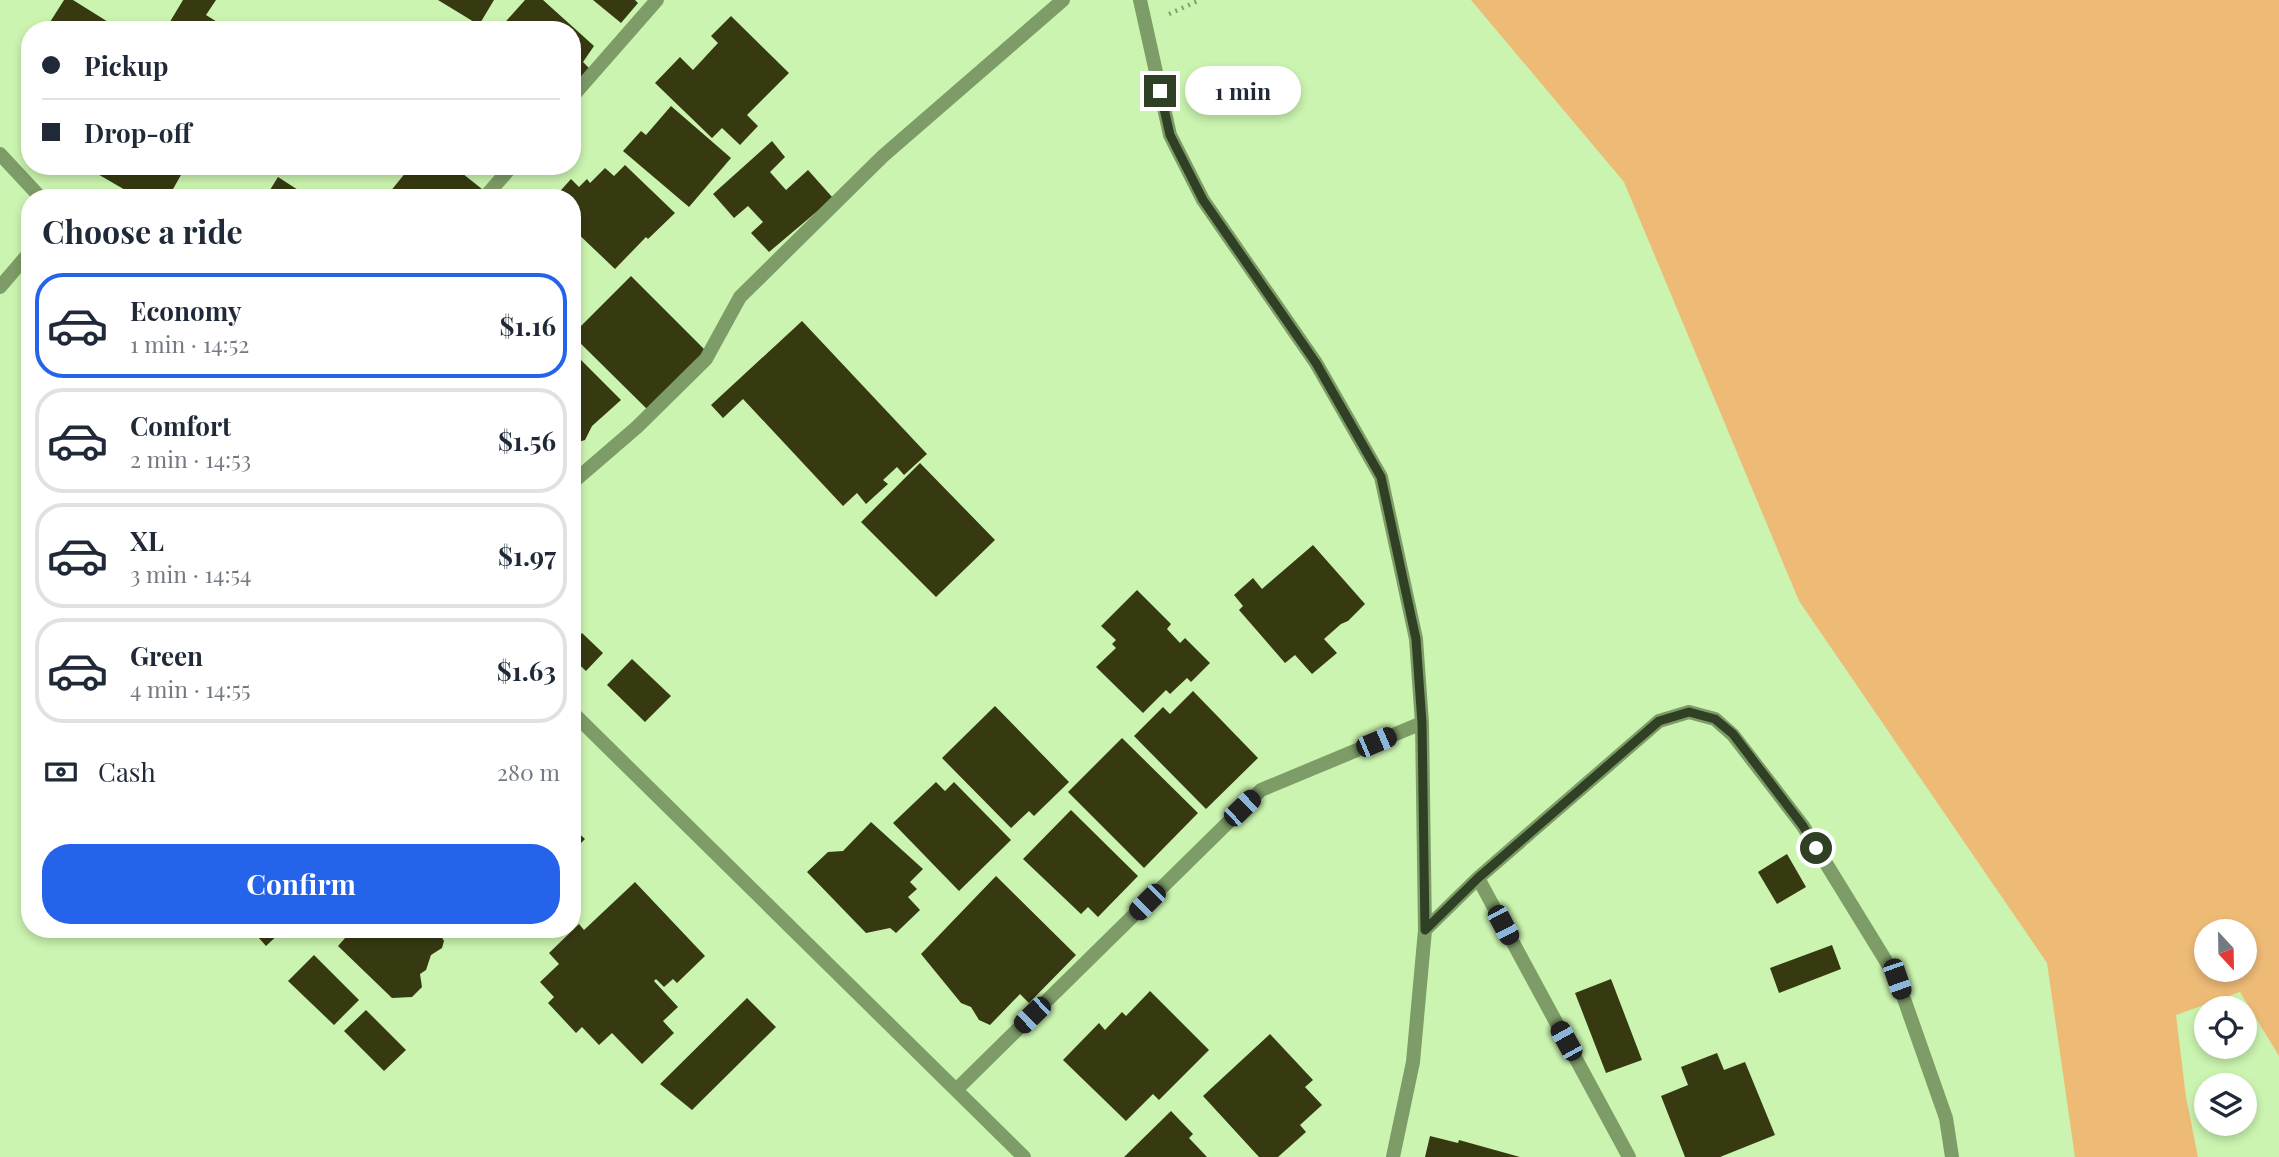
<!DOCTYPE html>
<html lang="en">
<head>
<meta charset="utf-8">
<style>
  body { margin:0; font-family:"Playfair Display",serif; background:#f6f6f7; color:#1f2937; height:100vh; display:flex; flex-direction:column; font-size:26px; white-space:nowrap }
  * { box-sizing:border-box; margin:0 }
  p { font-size:23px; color:#747a83 }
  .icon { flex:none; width:38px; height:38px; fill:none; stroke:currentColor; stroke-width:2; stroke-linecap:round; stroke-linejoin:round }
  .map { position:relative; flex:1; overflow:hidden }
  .side { position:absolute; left:21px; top:189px; width:560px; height:749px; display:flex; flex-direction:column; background:#fff; border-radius:28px; box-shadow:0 4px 10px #0003 }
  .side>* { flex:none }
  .top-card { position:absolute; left:21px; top:21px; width:560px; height:154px; border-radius:28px; box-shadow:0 4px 10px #0003; display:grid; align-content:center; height:154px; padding:0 21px; background:#fff }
  .needle { width:46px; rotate:158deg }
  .buttons { position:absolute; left:2194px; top:919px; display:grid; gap:14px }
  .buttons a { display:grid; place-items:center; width:63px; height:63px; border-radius:50%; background:#fff; box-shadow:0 4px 10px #0003; font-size:35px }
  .end { position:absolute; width:32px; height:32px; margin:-16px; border:9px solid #304024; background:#fff; box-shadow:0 0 0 4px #fff }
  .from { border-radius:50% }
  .bubble { position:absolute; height:49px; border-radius:24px; background:#fff; box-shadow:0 4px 10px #0003; font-size:23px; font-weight:700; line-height:49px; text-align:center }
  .car { position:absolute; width:21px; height:42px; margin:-21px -10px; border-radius:9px; box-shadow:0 0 5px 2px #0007; background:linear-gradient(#222 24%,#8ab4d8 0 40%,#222 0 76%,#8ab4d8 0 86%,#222 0) }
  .top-card b { display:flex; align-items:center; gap:24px; height:66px; font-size:26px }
  .top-card b+b { border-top:2px solid #e0e1e3 }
  .top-card i { width:18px; height:18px; background:#1f2937 }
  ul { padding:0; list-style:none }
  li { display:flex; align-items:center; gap:21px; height:105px; margin:0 14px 10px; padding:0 7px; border:4px solid #e0e1e3; border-radius:28px }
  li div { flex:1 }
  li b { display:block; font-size:26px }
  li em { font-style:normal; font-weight:700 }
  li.active { border-color:#2563eb }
  li>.icon { width:63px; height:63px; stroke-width:1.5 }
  h2 { padding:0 21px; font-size:32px; line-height:84px }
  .pay { display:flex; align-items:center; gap:18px; height:77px; padding:0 21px; font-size:26px }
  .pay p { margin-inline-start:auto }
  .button { display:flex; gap:14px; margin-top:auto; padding:14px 21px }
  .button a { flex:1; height:80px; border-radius:28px; background:#2563eb; color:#fff; font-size:28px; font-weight:700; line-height:80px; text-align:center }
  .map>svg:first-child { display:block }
  .green { fill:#eb7; fill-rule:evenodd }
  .building { fill:#373a11 }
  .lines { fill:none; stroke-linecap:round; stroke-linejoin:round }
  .path { stroke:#84a270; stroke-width:4.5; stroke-dasharray:2 5; stroke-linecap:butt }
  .street { stroke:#7d9c67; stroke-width:14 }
  .route { stroke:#304024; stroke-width:9 }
</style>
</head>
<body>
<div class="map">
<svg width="2279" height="1157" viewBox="0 0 2279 1157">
  <rect width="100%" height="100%" fill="#cbf4b0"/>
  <path class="green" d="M1471 0H2279V1056L2240 992 2176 1015 2186 1097 2198 1157H2075L2047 963 1799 601 1624 182ZM2207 931H2245V970H2207Z"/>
  <path class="building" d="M64 0H73L121 30H45Z
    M183 0H216L206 15 230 30H165Z
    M438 0H494L479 25Z
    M525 0H543L594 46 583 62 589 68 572 93V30H498Z
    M593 0H635L638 3 621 23Z
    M731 16 789 73 747 115 758 126 740 145 722 128 712 138 655 83 680 57 693 70 718 43 711 36Z
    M671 106 731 158 689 207 623 151 641 131 646 135Z
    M772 141 785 157 770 172 786 190 808 170 833 198 769 252 751 233 763 222 748 206 734 218 713 194Z
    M625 165 675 213 648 239 646 237 615 269 572 228V198H554L571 179 579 187 587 179 590 183 605 168 614 176Z
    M90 166H186L168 198H139L89 169Z
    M411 166H453L482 189 474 198H385Z
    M278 177 309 197 312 192 321 198H265Z
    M631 276 707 352 649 411 572 335Z
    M802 321 927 454 904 475 897 467 883 480 888 484 866 504 857 493 843 506 743 399 723 418 711 405Z
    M572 351 621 400 592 426 585 440 572 444Z
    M920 463 995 540 936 597 861 522Z
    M1313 545 1365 604 1348 621 1341 624 1324 639 1337 653 1312 674 1295 655 1285 663 1239 610 1243 606 1234 595 1253 578 1262 589Z
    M1137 590 1171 624 1167 629 1180 643 1185 638 1210 663 1191 682 1187 678 1170 694 1166 690 1143 713 1096 667 1116 648 1112 644 1116 640 1101 626Z
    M582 633 603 653 586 671 572 658V644Z
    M632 659 671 696 645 722 607 685Z
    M1193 691 1258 758 1206 809 1134 736 1163 707 1170 714Z
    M995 706 1069 782 1034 816 1029 811 1011 828 942 758Z
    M1122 738 1198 813 1144 868 1068 792Z
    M936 782 945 791 954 782 1011 840 959 891 893 823Z
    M1071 810 1138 876 1098 917 1088 907 1081 914 1023 859Z
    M871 822 923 869 910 882 917 889 908 897 920 910 896 933 890 928 866 933 807 872 828 852 843 851Z
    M572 827 585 839 572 852Z
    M1787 854 1806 887 1777 904 1758 872Z
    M996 876 1076 955 1029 1003 1020 994 990 1025 979 1020 971 1007 961 1003 921 954Z
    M635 882 705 956 677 983 673 979 664 987 656 979 654 981 678 1007 663 1021 674 1033 642 1064 612 1033 599 1045 582 1027 576 1033 548 1003 554 997 540 982 559 964 549 953 579 924 584 930Z
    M251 929H284L266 946Z
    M353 929H437L444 941 442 948 431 955 426 970 420 974 422 987 412 997 392 998 338 946Z
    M1832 945 1841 969 1779 993 1770 968Z
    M314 955 359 1000 334 1025 288 981Z
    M1611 979 1642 1060 1606 1073 1575 993Z
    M1150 991 1209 1050 1159 1100 1153 1094 1126 1121 1063 1060 1099 1023 1105 1030 1122 1012 1126 1016Z
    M747 998 776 1027 692 1110 660 1084Z
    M366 1010 406 1050 384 1071 344 1031Z
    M1270 1034 1313 1080 1305 1087 1322 1105 1300 1125 1306 1132 1278 1157H1259L1203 1096Z
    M1717 1053 1724 1070 1745 1062 1775 1135 1720 1157H1685L1661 1096 1688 1085 1681 1067Z
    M1171 1111 1193 1134 1189 1138 1207 1157H1124Z
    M1430 1136 1458 1143 1459 1140 1520 1157H1425Z"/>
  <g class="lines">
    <path class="path" d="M1169 14 1200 0"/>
    <path class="street" d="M1140 0 1170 135 1203 200 1316 363 1381 477 1416 639 1422 723 1425 930
      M572 97 657 0
      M0 154 41 198
      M484 198 512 166
      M0 287 30 252
      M572 483 637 427 706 359 740 297 883 156 1063 0
      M572 712 1024 1157
      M1478 878 1629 1157
      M956 1090 1261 790 1422 723
      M1393 1157 1413 1062 1425 930 1478 878 1659 721 1689 712 1715 719 1733 735 1803 826 1897 979 1946 1118 1952 1157"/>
  </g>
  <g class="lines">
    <path class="route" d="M1160 91 1170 135 1203 200 1316 363 1381 477 1416 639 1422 723 1425 930 1478 878 1659 721 1689 712 1715 719 1733 734 1803 826 1816 848"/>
  </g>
</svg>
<div class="buttons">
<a><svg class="needle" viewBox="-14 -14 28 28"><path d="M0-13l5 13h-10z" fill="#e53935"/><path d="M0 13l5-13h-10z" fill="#747a83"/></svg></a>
<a><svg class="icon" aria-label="locate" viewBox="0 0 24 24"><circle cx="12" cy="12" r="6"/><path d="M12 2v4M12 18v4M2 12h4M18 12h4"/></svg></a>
<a><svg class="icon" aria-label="layers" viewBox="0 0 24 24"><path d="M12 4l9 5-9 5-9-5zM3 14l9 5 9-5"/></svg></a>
</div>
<i class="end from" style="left:1816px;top:848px"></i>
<i class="end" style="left:1160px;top:91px"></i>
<div class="bubble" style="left:1185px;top:66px;width:116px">1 min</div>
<i class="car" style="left:1376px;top:742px;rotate:67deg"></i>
<i class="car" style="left:1242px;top:808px;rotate:46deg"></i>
<i class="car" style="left:1147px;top:902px;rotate:225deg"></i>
<i class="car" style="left:1503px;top:925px;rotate:152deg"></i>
<i class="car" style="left:1897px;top:979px;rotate:161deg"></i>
<i class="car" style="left:1032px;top:1015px;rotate:226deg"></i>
<i class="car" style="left:1566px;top:1041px;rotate:331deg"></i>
<div class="top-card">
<b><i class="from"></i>Pickup</b>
<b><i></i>Drop-off</b>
</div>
<section class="side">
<h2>Choose a ride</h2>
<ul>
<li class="active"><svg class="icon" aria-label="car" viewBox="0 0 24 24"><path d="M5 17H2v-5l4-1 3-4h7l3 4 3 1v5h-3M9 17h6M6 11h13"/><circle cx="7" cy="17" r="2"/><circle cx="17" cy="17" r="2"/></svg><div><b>Economy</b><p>1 min · 14:52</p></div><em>$1.16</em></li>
<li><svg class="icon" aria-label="car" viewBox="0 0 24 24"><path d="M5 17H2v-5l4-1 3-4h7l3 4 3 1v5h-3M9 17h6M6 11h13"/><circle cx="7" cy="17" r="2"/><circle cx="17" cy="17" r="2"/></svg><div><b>Comfort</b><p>2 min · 14:53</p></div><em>$1.56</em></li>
<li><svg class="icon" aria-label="car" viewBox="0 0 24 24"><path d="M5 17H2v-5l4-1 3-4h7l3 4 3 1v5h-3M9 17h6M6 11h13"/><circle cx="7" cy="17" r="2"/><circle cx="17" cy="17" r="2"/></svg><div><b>XL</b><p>3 min · 14:54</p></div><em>$1.97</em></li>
<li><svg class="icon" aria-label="car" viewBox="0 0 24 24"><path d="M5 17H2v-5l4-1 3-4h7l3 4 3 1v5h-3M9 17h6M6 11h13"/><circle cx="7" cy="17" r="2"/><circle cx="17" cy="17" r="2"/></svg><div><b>Green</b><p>4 min · 14:55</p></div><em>$1.63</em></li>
</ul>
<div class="pay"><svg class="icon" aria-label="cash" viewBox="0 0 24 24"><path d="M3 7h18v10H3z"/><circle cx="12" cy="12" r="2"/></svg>Cash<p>280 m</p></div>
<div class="button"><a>Confirm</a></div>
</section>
</div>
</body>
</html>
